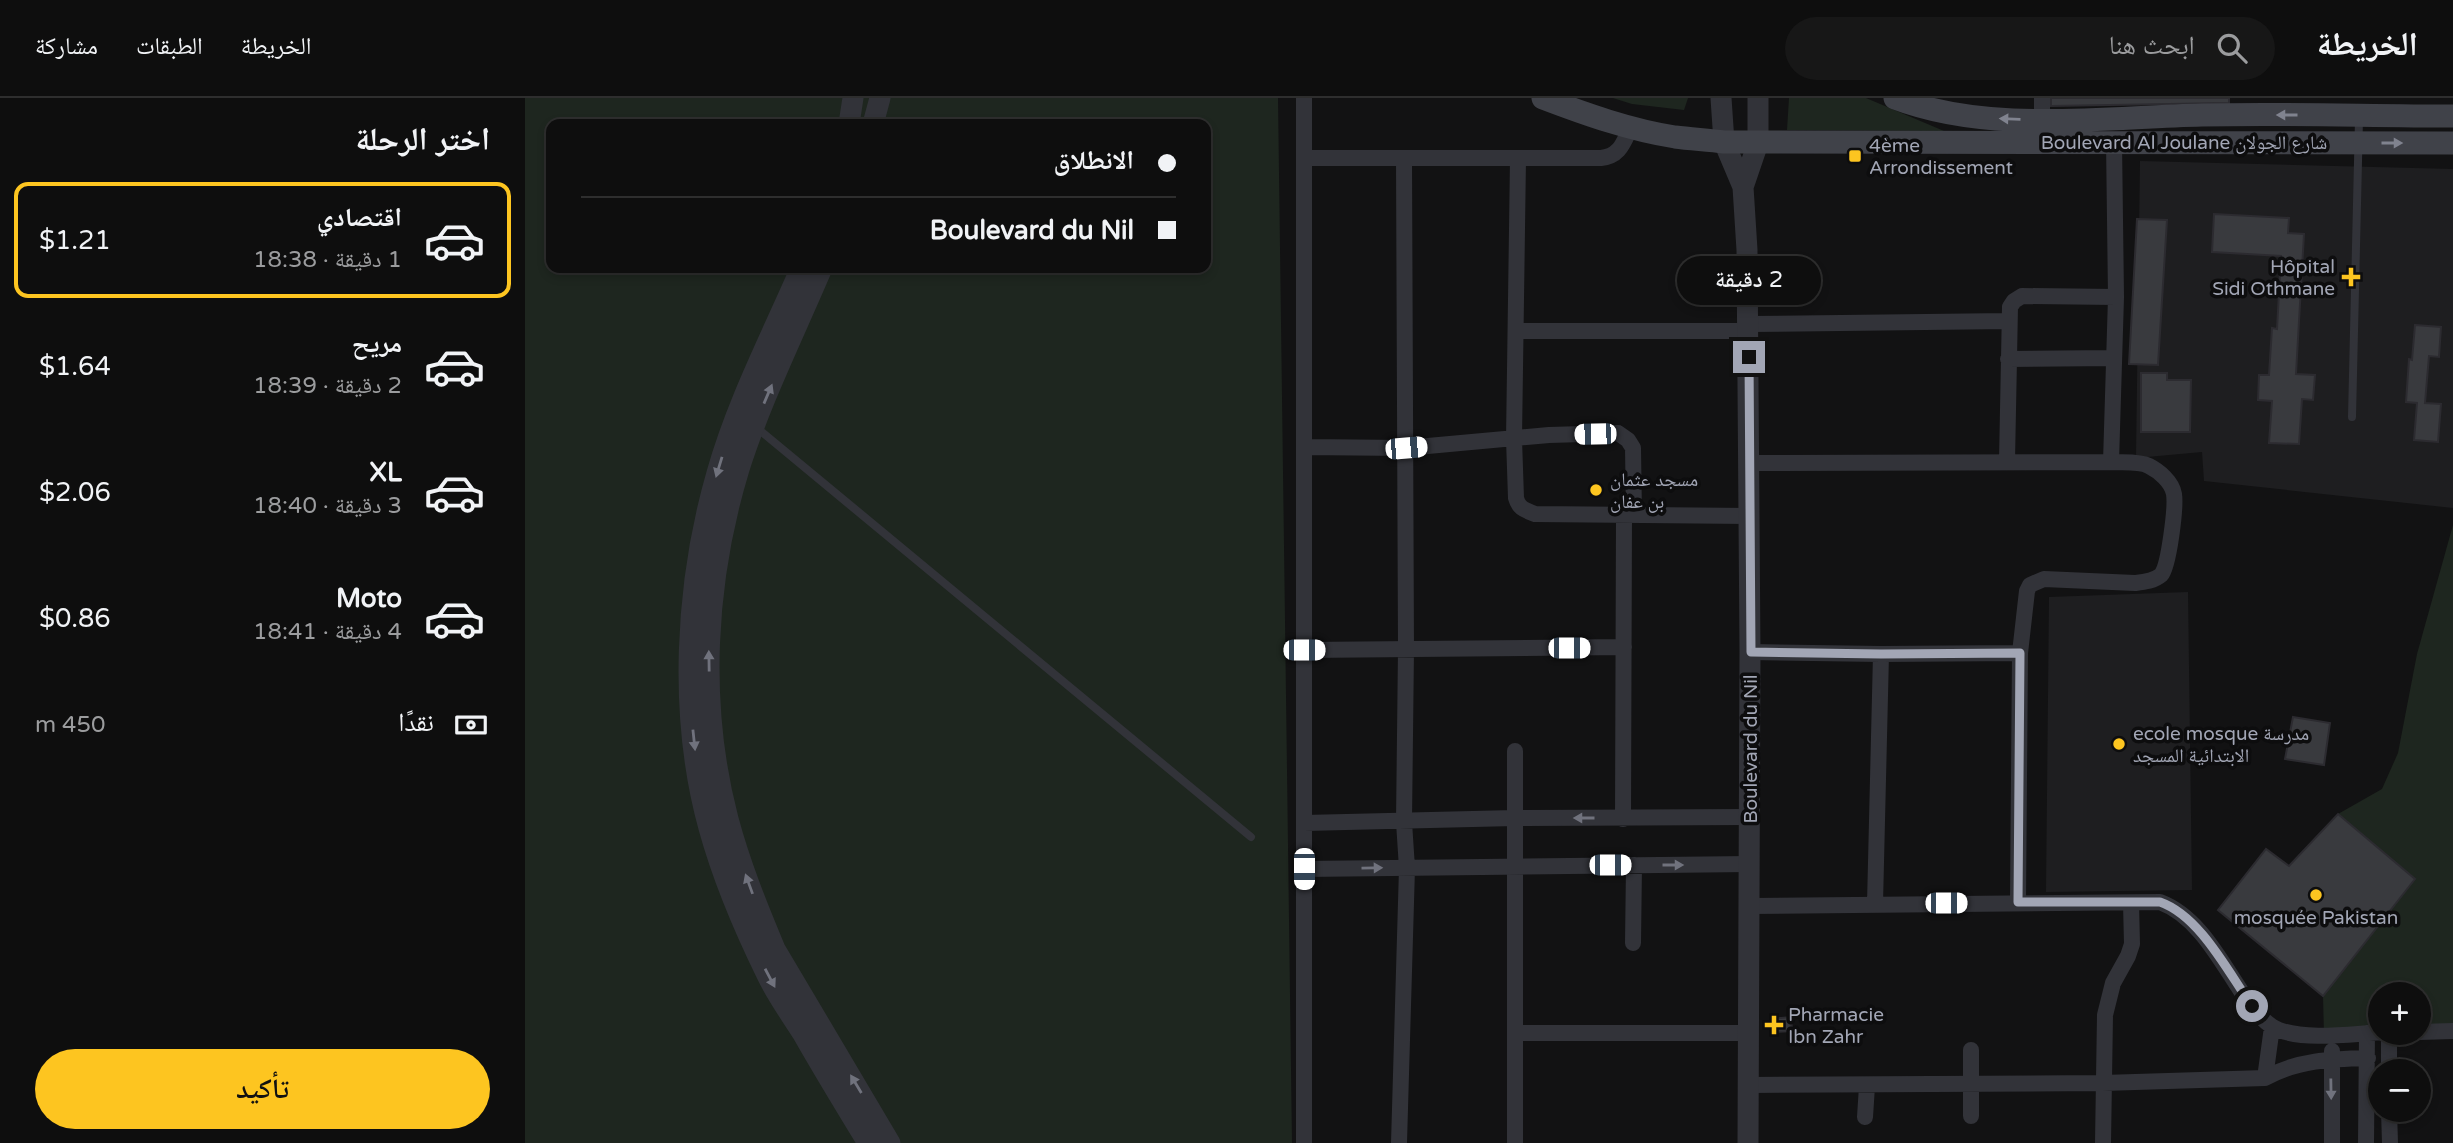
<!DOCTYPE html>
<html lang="ar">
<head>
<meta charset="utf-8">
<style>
  body { margin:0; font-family:"Varela Round","Noto Naskh Arabic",sans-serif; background:#171717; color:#f1f3f6; direction:rtl; height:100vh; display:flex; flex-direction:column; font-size:26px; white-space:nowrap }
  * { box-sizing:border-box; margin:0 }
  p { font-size:23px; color:#9b9c9e }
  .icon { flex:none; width:38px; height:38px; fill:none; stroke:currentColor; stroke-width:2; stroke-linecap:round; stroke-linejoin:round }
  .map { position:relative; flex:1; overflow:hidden; direction:ltr }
  .details { display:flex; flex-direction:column; background:#0e0e0e; width:525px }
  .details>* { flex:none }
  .top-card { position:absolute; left:21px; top:21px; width:665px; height:154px; border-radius:14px; box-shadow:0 4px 10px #0003,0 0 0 2px #2e2e2e; direction:rtl; display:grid; align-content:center; height:154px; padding:0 35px; background:#0e0e0e }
  .buttons { position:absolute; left:1843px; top:884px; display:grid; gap:14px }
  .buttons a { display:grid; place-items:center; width:63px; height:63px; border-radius:50%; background:#0e0e0e; box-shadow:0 4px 10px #0003,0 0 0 2px #2e2e2e; font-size:35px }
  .end { position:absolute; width:32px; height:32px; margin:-16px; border:9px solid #a2a6b5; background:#111; box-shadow:0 0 0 4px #111 }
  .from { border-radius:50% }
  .bubble { position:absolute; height:49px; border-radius:24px; background:#0e0e0e; box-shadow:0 4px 10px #0003,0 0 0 2px #2e2e2e; font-size:23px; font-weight:600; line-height:49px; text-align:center; direction:rtl }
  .car { position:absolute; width:21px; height:42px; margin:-21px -10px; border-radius:9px; box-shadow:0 0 5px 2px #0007; background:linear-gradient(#fff 24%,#345 0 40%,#fff 0 76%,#345 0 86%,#fff 0) }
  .top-card b { display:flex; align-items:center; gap:24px; height:66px; font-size:26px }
  .top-card b+b { border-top:2px solid #2e2e2e }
  .top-card i { width:18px; height:18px; background:#f1f3f6 }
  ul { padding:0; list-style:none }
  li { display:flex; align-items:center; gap:21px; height:116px; margin:0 14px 10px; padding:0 21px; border:4px solid transparent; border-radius:14px }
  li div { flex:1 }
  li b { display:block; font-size:26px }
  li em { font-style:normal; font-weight:600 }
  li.on { border-color:#fdc520 }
  li>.icon { width:63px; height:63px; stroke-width:1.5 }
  h2 { padding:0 35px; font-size:32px; line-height:84px }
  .pay { display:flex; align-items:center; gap:18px; height:77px; padding:0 35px; font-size:26px }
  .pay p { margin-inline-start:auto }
  .cta { display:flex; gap:14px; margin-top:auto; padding:14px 35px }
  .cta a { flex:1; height:80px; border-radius:42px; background:#fdc520; color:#111; font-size:28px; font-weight:600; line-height:80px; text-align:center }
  header { display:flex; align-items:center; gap:42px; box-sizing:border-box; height:98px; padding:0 35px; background:#0e0e0e; border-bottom:2px solid #2e2e2e }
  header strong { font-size:33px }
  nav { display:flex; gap:38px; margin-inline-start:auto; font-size:24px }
  .search { width:490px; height:63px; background:#171717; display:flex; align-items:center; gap:18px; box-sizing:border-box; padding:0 24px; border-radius:38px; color:#9b9c9e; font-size:26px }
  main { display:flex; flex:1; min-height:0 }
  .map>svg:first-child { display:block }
  .built { fill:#1e1e20 }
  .green { fill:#1e261f; fill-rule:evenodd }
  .building { fill:#393a3e; stroke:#2c2b30; stroke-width:2 }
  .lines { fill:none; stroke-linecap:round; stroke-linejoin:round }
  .service { stroke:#323339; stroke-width:8 }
  .minor { stroke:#323339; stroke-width:16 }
  .tertiary { stroke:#323339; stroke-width:21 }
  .secondary { stroke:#404249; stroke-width:23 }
  .oneway { fill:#80838f }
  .oneway2 { fill:#70727d }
  .route { stroke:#a2a6b5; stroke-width:9 }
  .poi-dot { fill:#fdc520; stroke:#0d0d0e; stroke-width:2.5 }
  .labels { text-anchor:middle; stroke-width:7; stroke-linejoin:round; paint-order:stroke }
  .street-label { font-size:19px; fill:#a2a6b5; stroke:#0d0d0e }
  .poi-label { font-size:19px; fill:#a2a6b5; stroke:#0d0d0e; text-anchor:start }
</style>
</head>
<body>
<header>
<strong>الخريطة</strong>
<div class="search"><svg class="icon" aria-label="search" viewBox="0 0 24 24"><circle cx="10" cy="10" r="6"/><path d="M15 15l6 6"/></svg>ابحث هنا</div>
<nav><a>الخريطة</a><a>الطبقات</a><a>مشاركة</a></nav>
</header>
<main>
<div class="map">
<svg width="1928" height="1045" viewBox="0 0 1928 1045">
  <rect width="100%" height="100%" fill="#121213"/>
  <path class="built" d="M1615 63 1928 71V410L1679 383 1677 354 1611 360Z
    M1663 494 1667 792 1521 794 1524 499Z"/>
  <path class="green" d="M0 0H753L767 1045H0ZM26 26H681V170H26Z
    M1088 0H1163L1159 12 1107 6Z
    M1264 0H1341L1419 33 1262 32Z
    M1928 427V938L1799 937 1798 898 1890 781 1813 716 1857 691 1873 655 1892 556ZM1855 896H1894V934H1855Z"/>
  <path class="building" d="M1526 0H1704V5L1526 8Z
    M1689 116 1764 120 1763 135 1779 136 1771 276 1790 277 1788 302 1777 301 1774 346 1744 345 1747 303 1733 302 1734 277H1744L1747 230 1752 231 1756 158 1687 154Z
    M1612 121 1642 122 1633 267 1604 266Z
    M1890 227 1916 229 1914 259 1904 258 1900 305 1916 306 1913 344 1889 342 1892 305 1881 304 1884 261 1887 262Z
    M1616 275H1642V282H1666L1665 334H1616Z
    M1768 619 1805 625 1799 667 1760 661Z
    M1813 716 1890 781 1798 898 1693 812 1741 751 1764 768Z
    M1266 919 1267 933 1247 934V921Z"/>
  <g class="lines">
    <path class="service" d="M1827 319 1834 21
      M232 330 726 739"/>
    <path class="minor" d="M1517 22V0
      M779 60H1076C1095 58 1098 45 1106 29
      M993 61 989 341 991 400C994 411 1000 412 1010 416L1225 418
      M1224 226 1484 223
      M992 233H1224
      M1483 261 1589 260
      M779 349 881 350 1024 337 1093 335 1103 342 1108 350 1109 417
      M1482 363 1485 209 1489 203 1497 198 1591 199
      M1586 364 1591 199 1589 43
      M1224 365 1586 364C1597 365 1614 363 1624 368 1634 373 1647 384 1649 396 1651 409 1644 468 1636 477 1629 483 1619 484 1610 485L1519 481 1505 487 1502 493 1495 555 1493 804
      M779 552 1099 549
      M1225 554 1356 556 1495 555
      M990 653V1045
      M1098 721 1099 417
      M779 725 990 720 1225 719
      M779 771 1225 766
      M1350 806 1356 556
      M1225 808 1635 804C1675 819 1697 866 1720 899 1729 911 1740 927 1754 932 1784 943 1830 935 1862 934
      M1108 845 1109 767
      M1864 934V973
      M1894 934 1928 933
      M991 935H1224
      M1807 953V1045
      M1740 980 1747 929
      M1224 987 1578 985 1740 980C1773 962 1806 961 1843 960
      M1864 1012 1865 1045
      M1446 1018V952
      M1340 1019 1342 988
      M779 1045V0
      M874 1045 882 770 879 724 881 551 879 61
      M1578 1045 1580 917 1588 885 1603 858 1607 846 1606 805
      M1841 1045 1842 935"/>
    <path class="tertiary" d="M1196 0 1199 44 1218 89 1222 152 1225 554 1223 1045
      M324 26 328 0
      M348 26 355 0
      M1218 89 1233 45V0
      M276 170C247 237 212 304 192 375 160 486 153 618 184 730 198 781 219 830 242 877 252 898 266 917 278 936 299 973 321 1009 343 1045
      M297 170C269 236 236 302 214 371 180 483 173 606 203 721 215 766 232 808 250 851L365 1045"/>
    <path class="secondary" d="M1018 0C1060 16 1105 32 1150 39 1166 41 1183 42 1199 44L1928 45
      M1370 0C1464 36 1578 19 1677 17 1761 15 1844 18 1928 18"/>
  </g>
  <defs><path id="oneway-solid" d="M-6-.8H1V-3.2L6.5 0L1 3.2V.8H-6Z" transform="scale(1.75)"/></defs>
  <g class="oneway">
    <use href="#oneway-solid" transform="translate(1762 17) rotate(-180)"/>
    <use href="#oneway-solid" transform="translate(1485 21) rotate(-178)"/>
    <use href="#oneway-solid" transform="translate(1867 45)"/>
  </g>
  <g class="oneway2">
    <use href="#oneway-solid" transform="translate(243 296) rotate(-67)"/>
    <use href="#oneway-solid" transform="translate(194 369) rotate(107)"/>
    <use href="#oneway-solid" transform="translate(184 563) rotate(-91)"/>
    <use href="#oneway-solid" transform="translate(169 642) rotate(84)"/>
    <use href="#oneway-solid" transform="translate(1059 720) rotate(-180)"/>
    <use href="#oneway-solid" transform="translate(1148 767)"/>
    <use href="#oneway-solid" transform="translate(847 770) rotate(-1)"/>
    <use href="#oneway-solid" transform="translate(224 786) rotate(-110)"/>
    <use href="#oneway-solid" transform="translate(245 880) rotate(62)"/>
    <use href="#oneway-solid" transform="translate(331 986) rotate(-121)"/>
    <use href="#oneway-solid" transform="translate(1806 991) rotate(89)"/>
  </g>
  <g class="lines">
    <path class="route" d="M1224 259 1226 554 1356 556 1495 555 1493 804H1635C1675 818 1703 874 1727 908"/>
  </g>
  <g class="poi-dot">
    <rect x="1323" y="51" width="14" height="14" rx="3.5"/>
    <path d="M1822.5 168.5h7v7h7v7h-7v7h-7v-7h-7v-7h7z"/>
    <circle cx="1071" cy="392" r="7"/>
    <circle cx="1594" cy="646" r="7"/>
    <circle cx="1791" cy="797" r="7"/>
    <path d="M1245.5 916.5h7v7h7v7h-7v7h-7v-7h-7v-7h7z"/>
  </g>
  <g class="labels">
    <g class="street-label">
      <text x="1659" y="51">Boulevard Al Joulane شارع الجولان</text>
      <text transform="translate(1225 651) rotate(-90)" y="7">Boulevard du Nil</text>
    </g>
    <g class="poi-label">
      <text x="1344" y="54">4ème<tspan x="1344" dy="22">Arrondissement</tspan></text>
      <text x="1810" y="175" text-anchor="end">Hôpital<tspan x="1810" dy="22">Sidi Othmane</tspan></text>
      <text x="1085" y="388">مسجد عثمان<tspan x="1085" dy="22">بن عفان</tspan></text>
      <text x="1608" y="642">ecole mosque مدرسة<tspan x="1608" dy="22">الابتدائية المسجد</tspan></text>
      <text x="1791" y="826" text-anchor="middle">mosquée Pakistan</text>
      <text x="1263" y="923">Pharmacie<tspan x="1263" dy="22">Ibn Zahr</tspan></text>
    </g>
  </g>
</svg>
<div class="buttons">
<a>+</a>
<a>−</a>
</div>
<i class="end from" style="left:1727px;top:908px"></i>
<i class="end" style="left:1224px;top:259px"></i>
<div class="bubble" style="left:1152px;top:158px;width:144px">2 دقيقة</div>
<i class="car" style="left:1070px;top:336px;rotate:269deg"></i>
<i class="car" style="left:881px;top:350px;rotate:85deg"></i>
<i class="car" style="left:1044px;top:550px;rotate:90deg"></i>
<i class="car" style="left:779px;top:552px;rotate:90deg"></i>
<i class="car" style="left:1085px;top:767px;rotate:90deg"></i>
<i class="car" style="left:779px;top:771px;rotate:180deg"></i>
<i class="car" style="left:1421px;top:805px;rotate:90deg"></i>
<div class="top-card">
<b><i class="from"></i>الانطلاق</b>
<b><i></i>Boulevard du Nil</b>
</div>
</div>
<section class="details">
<h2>اختر الرحلة</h2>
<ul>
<li class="on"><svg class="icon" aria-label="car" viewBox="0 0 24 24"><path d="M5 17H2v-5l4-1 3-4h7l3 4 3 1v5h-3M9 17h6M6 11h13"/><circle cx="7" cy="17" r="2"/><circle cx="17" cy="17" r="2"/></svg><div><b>اقتصادي</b><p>1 دقيقة · 18:38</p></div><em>$1.21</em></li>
<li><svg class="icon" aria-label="car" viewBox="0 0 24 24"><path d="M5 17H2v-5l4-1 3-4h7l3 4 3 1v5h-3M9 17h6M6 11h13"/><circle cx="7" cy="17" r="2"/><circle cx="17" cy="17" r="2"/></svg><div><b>مريح</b><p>2 دقيقة · 18:39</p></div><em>$1.64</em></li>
<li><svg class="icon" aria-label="car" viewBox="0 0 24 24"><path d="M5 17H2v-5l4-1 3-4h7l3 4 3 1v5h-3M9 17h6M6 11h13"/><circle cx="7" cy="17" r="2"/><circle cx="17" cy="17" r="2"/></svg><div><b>XL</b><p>3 دقيقة · 18:40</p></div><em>$2.06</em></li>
<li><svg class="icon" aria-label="car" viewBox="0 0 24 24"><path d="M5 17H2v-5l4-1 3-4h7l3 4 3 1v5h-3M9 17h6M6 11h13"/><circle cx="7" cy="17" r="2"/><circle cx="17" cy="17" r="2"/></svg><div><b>Moto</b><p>4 دقيقة · 18:41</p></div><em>$0.86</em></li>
</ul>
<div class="pay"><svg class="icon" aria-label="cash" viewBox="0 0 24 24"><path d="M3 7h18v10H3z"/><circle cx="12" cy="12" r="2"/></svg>نقدًا<p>450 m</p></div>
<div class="cta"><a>تأكيد</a></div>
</section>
</main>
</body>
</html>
